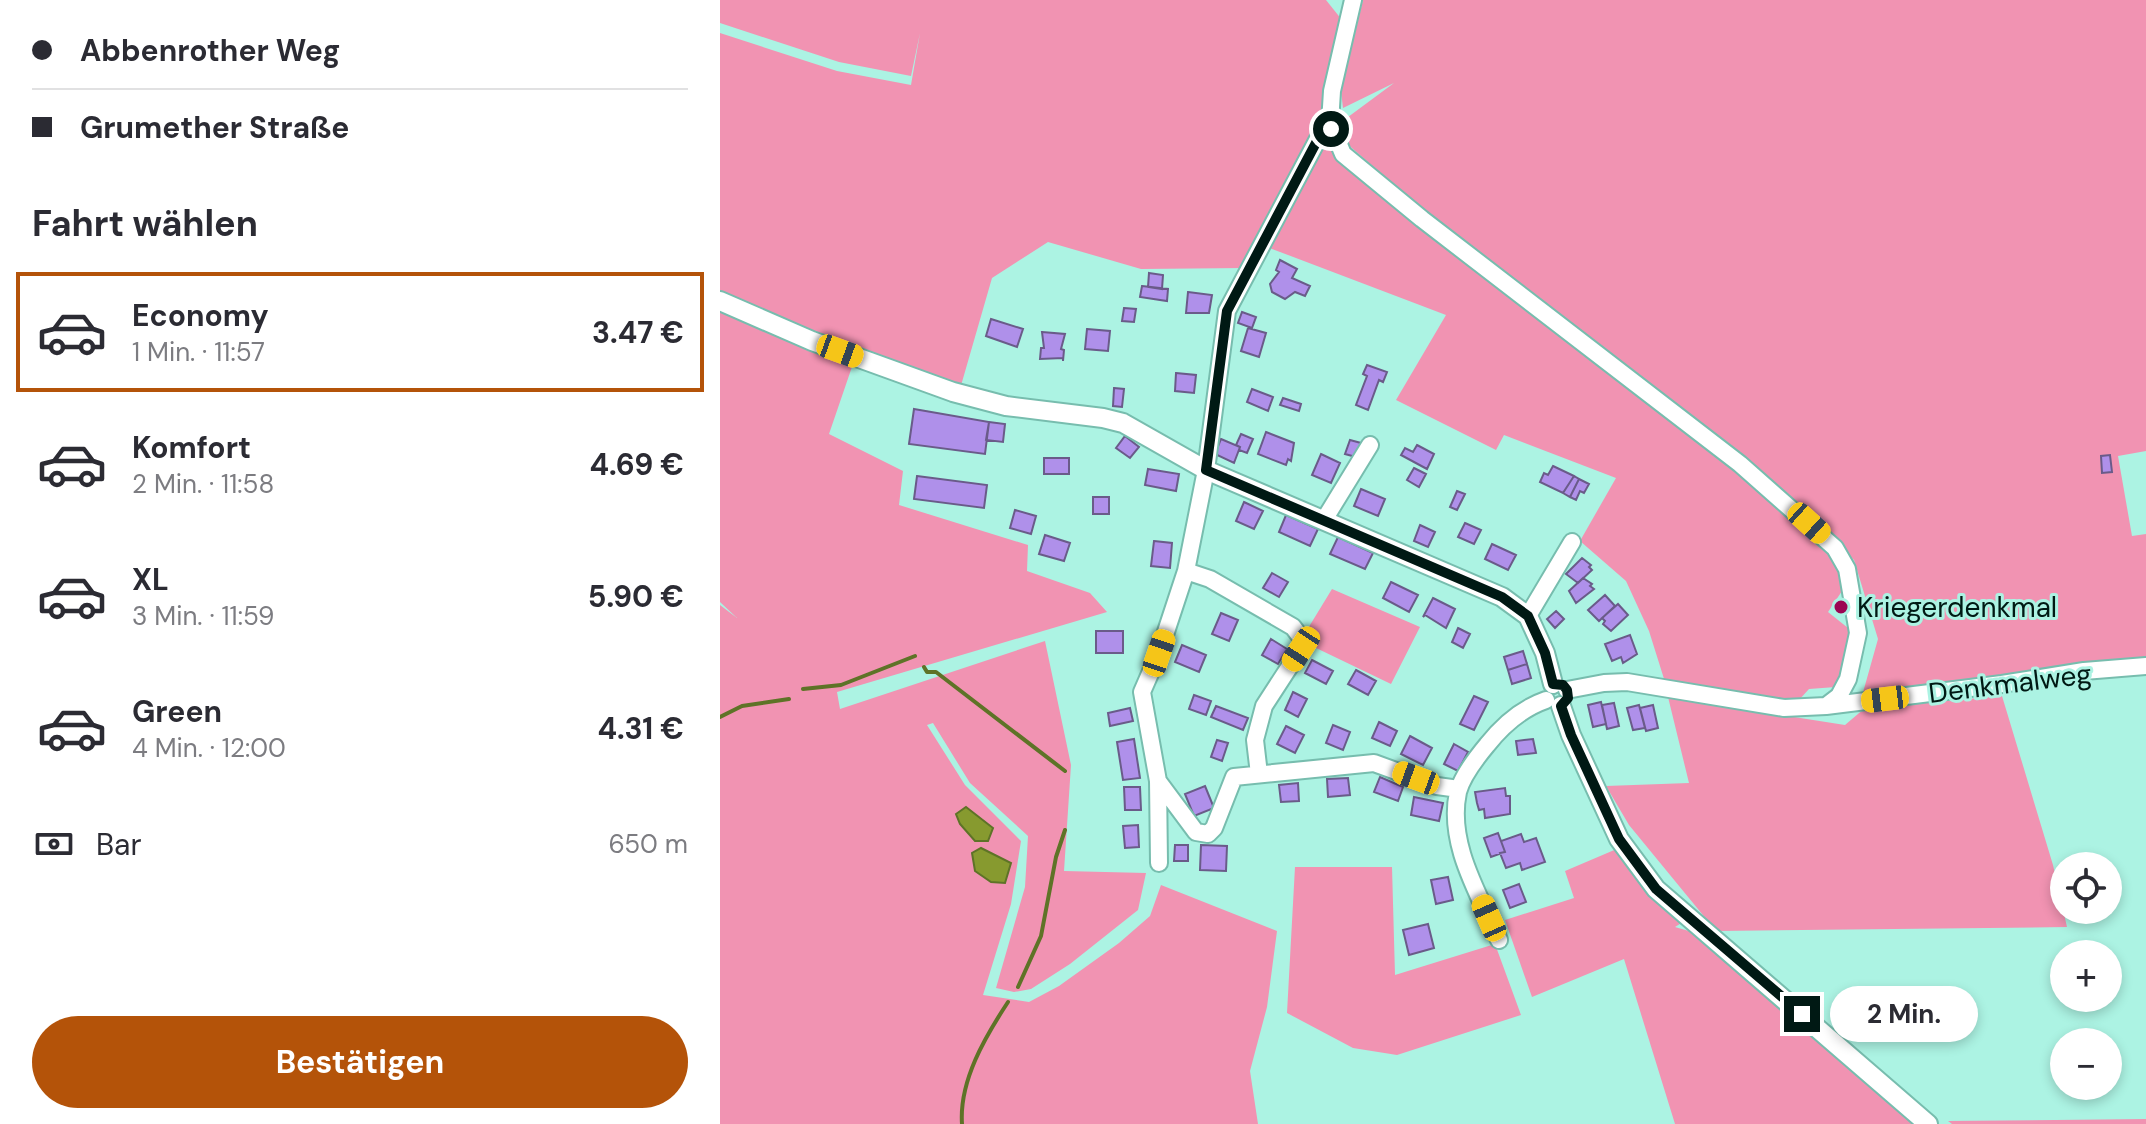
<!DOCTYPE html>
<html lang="de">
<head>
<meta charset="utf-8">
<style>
  body { margin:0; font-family:"DM Sans",sans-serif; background:#f7f7f7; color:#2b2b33; height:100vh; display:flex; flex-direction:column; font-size:30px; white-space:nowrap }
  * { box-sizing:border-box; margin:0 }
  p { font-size:26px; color:#7c7c81 }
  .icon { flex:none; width:44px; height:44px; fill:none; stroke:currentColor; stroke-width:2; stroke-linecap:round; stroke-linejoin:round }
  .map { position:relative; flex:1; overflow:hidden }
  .panel { display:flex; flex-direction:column; background:#fff; width:720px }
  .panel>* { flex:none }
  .guide { display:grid; align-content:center; height:176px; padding:0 32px; background:#fff }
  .controls { position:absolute; left:1330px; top:852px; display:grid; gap:16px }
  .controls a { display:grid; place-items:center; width:72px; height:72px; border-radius:50%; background:#fff; box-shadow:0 4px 12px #0003; font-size:40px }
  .end { position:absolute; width:36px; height:36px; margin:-18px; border:10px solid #001914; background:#fff; box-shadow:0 0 0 4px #fff }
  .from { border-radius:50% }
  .bubble { position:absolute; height:56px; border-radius:28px; background:#fff; box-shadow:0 4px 12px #0003; font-size:26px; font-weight:700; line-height:56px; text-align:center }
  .car { position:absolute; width:24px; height:48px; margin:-24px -12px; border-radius:10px; box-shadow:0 0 6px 2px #0007; background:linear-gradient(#f5c518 24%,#345 0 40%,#f5c518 0 76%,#345 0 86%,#f5c518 0) }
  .guide b { display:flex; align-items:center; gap:28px; height:76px; font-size:30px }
  .guide b+b { border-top:2px solid #e1e1e2 }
  .guide i { width:20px; height:20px; background:#2b2b33 }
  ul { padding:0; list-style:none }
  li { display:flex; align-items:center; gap:24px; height:120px; margin:0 16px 12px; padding:0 16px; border:4px solid transparent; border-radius:0px }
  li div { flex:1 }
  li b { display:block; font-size:30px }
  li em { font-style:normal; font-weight:700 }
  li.selected { border-color:#b45309 }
  li>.icon { width:72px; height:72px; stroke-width:1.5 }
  h2 { padding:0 32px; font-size:36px; line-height:96px }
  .pay { display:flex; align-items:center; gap:20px; height:88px; padding:0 32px; font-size:30px }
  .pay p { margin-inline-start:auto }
  .button { display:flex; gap:16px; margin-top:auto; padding:16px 32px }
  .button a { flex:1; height:92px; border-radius:48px; background:#b45309; color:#fff; font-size:32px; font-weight:700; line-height:92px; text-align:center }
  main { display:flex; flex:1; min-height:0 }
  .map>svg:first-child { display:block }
  .green { fill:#f193b2 }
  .water { fill:#879a2f; stroke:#5e7327; stroke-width:2 }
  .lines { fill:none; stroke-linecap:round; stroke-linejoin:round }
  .stream { stroke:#5e7327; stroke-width:4 }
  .building { fill:#af90ea; stroke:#6a5b89; stroke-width:2 }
  .minor-casing { stroke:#77bdae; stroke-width:20 }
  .tertiary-casing { stroke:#77bdae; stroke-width:22 }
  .minor { stroke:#fff; stroke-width:16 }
  .tertiary { stroke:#fff; stroke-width:18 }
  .route { stroke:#001914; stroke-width:10 }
  .poi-dot { fill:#9c0653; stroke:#acf3e3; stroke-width:3 }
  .labels { text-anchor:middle; stroke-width:6; stroke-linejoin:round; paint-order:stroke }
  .poi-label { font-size:28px; fill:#001914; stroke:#acf3e3; text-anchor:start }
  .street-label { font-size:28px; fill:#001914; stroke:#acf3e3 }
</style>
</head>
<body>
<main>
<section class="panel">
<div class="guide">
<b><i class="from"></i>Abbenrother Weg</b>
<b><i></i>Grumether Straße</b>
</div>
<h2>Fahrt wählen</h2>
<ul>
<li class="selected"><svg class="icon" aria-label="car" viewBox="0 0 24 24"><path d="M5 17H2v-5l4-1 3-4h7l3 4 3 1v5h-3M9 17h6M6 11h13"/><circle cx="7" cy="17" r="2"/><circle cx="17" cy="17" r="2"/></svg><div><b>Economy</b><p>1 Min. · 11:57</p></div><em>3.47 €</em></li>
<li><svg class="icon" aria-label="car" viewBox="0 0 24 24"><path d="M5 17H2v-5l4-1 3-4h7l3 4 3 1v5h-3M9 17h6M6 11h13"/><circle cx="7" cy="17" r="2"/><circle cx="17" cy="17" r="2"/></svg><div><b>Komfort</b><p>2 Min. · 11:58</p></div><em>4.69 €</em></li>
<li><svg class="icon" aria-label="car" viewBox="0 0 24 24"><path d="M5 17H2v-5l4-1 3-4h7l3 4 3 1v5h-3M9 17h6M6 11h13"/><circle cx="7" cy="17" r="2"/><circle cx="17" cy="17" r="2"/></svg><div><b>XL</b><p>3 Min. · 11:59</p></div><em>5.90 €</em></li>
<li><svg class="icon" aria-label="car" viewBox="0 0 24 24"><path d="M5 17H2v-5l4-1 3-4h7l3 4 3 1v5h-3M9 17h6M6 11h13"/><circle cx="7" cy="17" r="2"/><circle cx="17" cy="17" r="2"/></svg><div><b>Green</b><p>4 Min. · 12:00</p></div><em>4.31 €</em></li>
</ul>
<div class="pay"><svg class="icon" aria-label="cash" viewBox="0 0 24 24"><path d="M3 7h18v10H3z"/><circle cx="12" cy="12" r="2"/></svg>Bar<p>650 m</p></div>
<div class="button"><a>Bestätigen</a></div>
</section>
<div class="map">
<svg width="1426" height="1124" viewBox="0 0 1426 1124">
  <rect width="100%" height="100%" fill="#acf3e3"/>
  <path class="green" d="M0 0H606L622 20 620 46 595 138 525 268 421 269 328 242 272 278 240 389 0 294V33L117 71 191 85 200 33 191 76 119 62 0 23Z
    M643 0H1426V451L1398 456 1412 536 1426 534V660L1142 696 1158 639 1134 560 1058 487 748 244 739 252 1039 486 1127 569 1124 588 1108 612 1143 640 1129 686 1089 689 1078 701 945 682 929 631 906 581 860 541 896 478 784 435 776 450 676 400 726 315 547 247 602 140 702 227 710 216 625 142 624 120 674 83 623 108 621 91Z
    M0 307 134 361 109 434 183 471 179 505 308 545 307 571 370 593 387 612 117 692 120 709 325 641 351 765 344 871 426 873 418 910 350 964 311 989 294 992 276 988 305 887 308 836 250 783 213 723 207 725 245 785 301 841 291 904 263 995 309 1002 339 986 399 943 430 916 441 885 557 931 547 1007 530 1071 538 1124H0V605L17 618 0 602Z
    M612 589 700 627 671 684 594 647 587 630Z
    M1282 696 1333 865 1347 927 996 931 909 825 886 786 969 783 948 697 1125 725 1145 708Z
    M899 848 963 922 955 927 979 934 1193 1124H955L904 959 812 997 785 920 854 898 845 871Z
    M575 867H672L675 975 775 944 801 1015 677 1055 633 1048 567 1013Z
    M1426 1119V1124H1232L1228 1121Z"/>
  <path class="water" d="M246 807 273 828 268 841H255L240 824 236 814Z
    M261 848 291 863 285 883 271 882 255 871 252 853Z"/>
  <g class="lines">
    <path class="stream" d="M204 667 207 672H216L345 771
      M83 689 121 685 195 656
      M0 717 22 706 69 699
      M298 987 321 936 336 857 345 830
      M242 1124C239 1081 265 1037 288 1002"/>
  </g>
  <path class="building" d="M560 260 577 269 572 278 590 286 585 296 575 292 565 299 552 292 550 284 559 272 556 270Z
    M429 273 443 275 442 289 428 287Z
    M422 286 448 289 447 301 420 297Z
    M468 292 492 295 489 313H466Z
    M404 308 416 309 414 322 402 321Z
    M522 312 536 317 532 328 518 323Z
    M271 319 303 329 297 347 266 336Z
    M528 328 546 333 539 357 521 351Z
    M367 329 390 331 388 351 365 349Z
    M322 332 345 334 341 349 344 350 343 361V358L320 359 321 348H324Z
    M647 365 667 372 663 382 659 380 648 410 636 405 647 376 643 374Z
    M456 373 476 375 474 393 455 391Z
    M394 388 404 389 402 407 393 406Z
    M532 389 553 397 548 411 527 402Z
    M563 398 581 404 579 411 560 405Z
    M194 409 269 422 265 454 189 444Z
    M269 422 285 424 283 442 266 440Z
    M546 432 574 443 571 461 568 459 566 465 538 454Z
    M521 434 533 439 527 453 519 450 520 447 516 445Z
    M405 436 419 447 410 458 396 448Z
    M501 439 520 447 514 463 495 454Z
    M630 440 641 443 636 457 625 454Z
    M697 445 714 454 707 469 681 455 685 448 693 452Z
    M601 454 620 463 611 483 592 475Z
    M1390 455 1392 472 1382 473 1381 456Z
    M324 458H349V474H324Z
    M833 466 854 476 843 493 820 482 824 473 828 475Z
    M694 468 706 474 699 487 687 480Z
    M428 469 459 474 456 491 425 485Z
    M197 476 267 485 264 508 194 499Z
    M854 476 859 479 850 497 843 493Z
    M859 479 869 484 864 493 860 491 856 500 850 497Z
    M641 489 665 499 658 516 634 506Z
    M737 491 745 494 737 510 730 507Z
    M373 497H389V514H373Z
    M524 502 543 511 534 529 516 521Z
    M295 510 316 516 311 534 290 528Z
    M566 515 598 529 590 546 559 532Z
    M745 523 761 530 754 544 738 537Z
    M700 525 715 532 708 547 694 541Z
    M325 535 350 543 344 561 319 554Z
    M618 537 653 553 645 569 610 554Z
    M434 541 452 543 450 568 431 566Z
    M772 544 796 555 788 570 765 559Z
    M862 558 871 565 869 567 872 570 858 583 846 574Z
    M552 573 568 582 559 597 543 588Z
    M863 578 872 584 870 586 874 589 856 603 849 591Z
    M671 582 698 595 689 612 663 598Z
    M885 595 895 606 879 621 868 610Z
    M713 598 735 609 726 628 705 615 703 617Z
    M898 604 908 615 891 631 883 624 885 621 882 618Z
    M836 611 844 619 835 628 827 619Z
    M501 613 518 620 509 641 492 634Z
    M738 628 750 634 743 648 732 642Z
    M376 631H403V653H376Z
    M910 635 917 654 903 663 901 657 892 661 885 644Z
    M551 639 567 649 558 664 542 655Z
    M462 645 486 655 479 672 455 662Z
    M803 651 807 664 788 670 784 657Z
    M592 660 613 671 606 684 585 673Z
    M807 664 811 678 792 684 788 670Z
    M636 670 656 681 648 695 628 684Z
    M573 692 587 699 578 717 565 710Z
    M474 695 491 701 486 715 469 709Z
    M754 696 768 702 754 730 740 724Z
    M881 702 886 724 873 727 868 705Z
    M894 703 899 726 887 729 882 705Z
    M919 705 925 728 913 730 907 708Z
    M933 705 938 728 926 731 920 708Z
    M496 706 528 718 523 730 491 717Z
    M410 708 413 721 390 726 388 713Z
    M659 722 677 731 670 746 652 738Z
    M613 725 630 732 623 750 606 743Z
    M566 726 584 735 575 753 557 744Z
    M690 736 712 748 703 765 681 754Z
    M414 739 420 778 403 780 397 742Z
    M813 739 816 753 798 755 796 741Z
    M497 740 508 743 502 761 491 757Z
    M734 744 748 752 738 771 724 764Z
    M660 777 683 787 678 801 654 792Z
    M628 778 630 795 608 797 607 779Z
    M578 783 579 801 561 802 559 785Z
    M485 786 494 808 474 816 465 794Z
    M404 787H420L421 810H405Z
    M785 788 786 796H790V814L765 818 764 809 759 810 757 803 755 792Z
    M694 797 723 803 719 821 691 815Z
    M418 825 419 847 405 848 403 826Z
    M778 833 785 852 771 857 764 838Z
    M801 834 804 842 816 838 825 862 802 870 800 863 786 868 780 853 785 852 781 841Z
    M455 845H468V861H454Z
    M481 845 507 846 506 871 480 870Z
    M728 877 733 900 716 904 711 880Z
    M799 884 806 902 790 908 783 890Z
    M708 924 714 948 689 955 683 930Z"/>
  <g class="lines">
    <defs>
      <path id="minor" d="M633 0 612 91 610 123 623 154 702 219 1020 464 1115 548 1127 569 1138 633 1128 679 1119 696 1106 706
        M604 520 650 445
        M466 571 490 579 573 627 582 639 581 649 544 706 535 740 539 774
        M808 616 852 542
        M847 690 884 683 907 682 1064 708 1106 706 1282 684 1364 671 1426 666
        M438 781 476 832 488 834 494 828 514 777 654 763 717 786 739 789
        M439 863 438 781 422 692 439 653 466 571 486 470 507 311 598 139 611 129
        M779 940C759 894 727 844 738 792 742 777 757 757 767 745 782 726 803 708 826 700"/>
      <path id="tertiary" d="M0 301 92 341 233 392 286 406 383 418 403 423 486 470 782 597 808 616 825 653 833 684
        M841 706 851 735 899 839 936 889 1208 1124"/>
    </defs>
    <use href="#minor" class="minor-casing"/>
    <use href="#tertiary" class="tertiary-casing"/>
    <use href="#minor" class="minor"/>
    <use href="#tertiary" class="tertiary"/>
  </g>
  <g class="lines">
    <path class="route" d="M611 129 598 139 507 311 486 470 782 597 808 616 825 653 833 684 843 685 847 690 848 698 841 706 851 735 899 839 936 889 1082 1014"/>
  </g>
  <circle class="poi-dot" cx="1121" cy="607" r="8"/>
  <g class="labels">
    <g class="poi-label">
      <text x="1137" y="617">Kriegerdenkmal</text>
    </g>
    <g class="street-label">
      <text transform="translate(1290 683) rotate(-7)" y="10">Denkmalweg</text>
    </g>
  </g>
</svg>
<div class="controls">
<a><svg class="icon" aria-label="locate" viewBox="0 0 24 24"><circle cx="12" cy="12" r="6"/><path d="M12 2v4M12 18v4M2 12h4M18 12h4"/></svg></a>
<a>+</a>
<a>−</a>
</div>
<i class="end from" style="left:611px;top:129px"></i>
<i class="end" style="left:1082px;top:1014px"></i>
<div class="bubble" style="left:1110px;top:986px;width:148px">2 Min.</div>
<i class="car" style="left:120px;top:351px;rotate:110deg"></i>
<i class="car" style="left:1089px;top:523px;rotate:132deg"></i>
<i class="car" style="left:581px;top:649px;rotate:213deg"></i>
<i class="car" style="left:439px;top:653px;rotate:19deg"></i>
<i class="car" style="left:1165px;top:699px;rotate:263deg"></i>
<i class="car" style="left:696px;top:778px;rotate:290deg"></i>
<i class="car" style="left:769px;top:918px;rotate:336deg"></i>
</div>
</main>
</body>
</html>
